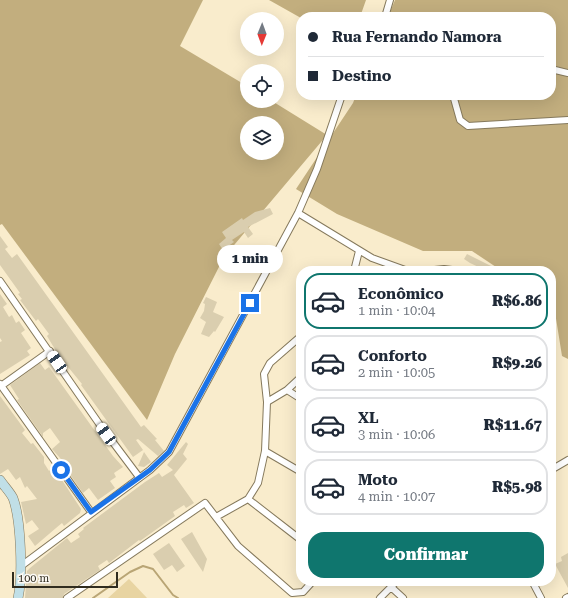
<!DOCTYPE html>
<html lang="pt">
<head>
<meta charset="utf-8">
<style>
  body { margin:0; font-family:"Roboto Serif",serif; background:#f2f2f3; color:#1f2937; height:100vh; display:flex; flex-direction:column; font-size:15px; white-space:nowrap }
  * { box-sizing:border-box; margin:0 }
  p { font-size:13px; color:#747a83 }
  .icon { flex:none; width:22px; height:22px; fill:none; stroke:currentColor; stroke-width:2; stroke-linecap:round; stroke-linejoin:round }
  .map { position:relative; flex:1; overflow:hidden }
  .details { position:absolute; left:296px; top:266px; width:260px; height:320px; display:flex; flex-direction:column; background:#fff; border-radius:16px; box-shadow:0 4px 16px #0002 }
  .details>* { flex:none }
  .top-card { position:absolute; left:296px; top:12px; width:260px; height:88px; border-radius:16px; box-shadow:0 4px 16px #0002; display:grid; align-content:center; height:88px; padding:0 12px; background:#fff }
  .needle { width:26px; rotate:181deg }
  .controls { position:absolute; left:240px; top:12px; display:grid; gap:8px }
  .controls a { display:grid; place-items:center; width:44px; height:44px; border-radius:50%; background:#fff; box-shadow:0 4px 16px #0002; font-size:20px }
  .scale { position:absolute; left:12px; bottom:10px; width:106px; box-sizing:border-box; padding-left:4px; border:2px solid #302c1f; border-top:0; font-size:11px; line-height:14px; white-space:nowrap; color:#302c1f; -webkit-text-stroke:3px #fdfaf4; paint-order:stroke }
  .end { position:absolute; width:18px; height:18px; margin:-9px; border:5px solid #1a73e8; background:#fff; box-shadow:0 0 0 2px #fff }
  .from { border-radius:50% }
  .bubble { position:absolute; height:28px; border-radius:14px; background:#fff; box-shadow:0 4px 16px #0002; font-size:13px; font-weight:800; line-height:28px; text-align:center }
  .car { position:absolute; width:12px; height:24px; margin:-12px -6px; border-radius:5px; box-shadow:0 0 3px 1px #0007; background:linear-gradient(#fff 24%,#345 0 40%,#fff 0 76%,#345 0 86%,#fff 0) }
  .top-card b { display:flex; align-items:center; gap:14px; height:38px; font-size:15px }
  .top-card b+b { border-top:1px solid #e0e1e3 }
  .top-card i { width:10px; height:10px; background:#1f2937 }
  ul { padding:7px 0 0; list-style:none }
  li { display:flex; align-items:center; gap:12px; height:56px; margin:0 8px 6px; padding:0 4px; border:2px solid #e0e1e3; border-radius:16px }
  li div { flex:1 }
  li b { display:block; font-size:15px }
  li em { font-style:normal; font-weight:800 }
  li.selected { border-color:#0f766e }
  li>.icon { width:36px; height:36px; stroke-width:1.5 }
  .cta { display:flex; gap:8px; margin-top:auto; padding:8px 12px }
  .cta a { flex:1; height:46px; border-radius:16px; background:#0f766e; color:#fff; font-size:16px; font-weight:800; line-height:46px; text-align:center }
  .map>svg:first-child { display:block }
  .green { fill:#e8d4a2 }
  .forest { fill:#c2ae7e; fill-rule:evenodd }
  .lines { fill:none; stroke-linecap:round; stroke-linejoin:round }
  .stream { stroke:#b9a575; stroke-width:2 }
  .building { fill:#daceaf }
  .street-casing { stroke:#85795c; stroke-width:8 }
  .secondary-casing { stroke:#85795c; stroke-width:10 }
  .street { stroke:#fff; stroke-width:6 }
  .secondary { stroke:#c0dfe7; stroke-width:9 }
  .route { stroke:#1a73e8; stroke-width:5 }
</style>
</head>
<body>
<div class="map">
<svg width="568" height="598" viewBox="0 0 568 598">
  <rect width="100%" height="100%" fill="#f9eccc"/>
  <path class="green" d="M129 579 147 598H108Z"/>
  <path class="forest" d="M0 0H203L180 46 247 86V101H272L327 135 224 257 175 354 147 420 2 224 0 225ZM247 123H277V153H247Z
    M269 0H366L360 17 301 18Z
    M395 0H568V359L562 356 554 306 551 304V271H502L472 251H423L337 214 296 189 353 103 356 95H551V17H388Z"/>
  <g class="lines">
    <path class="stream" d="M93 598 130 572 143 566 153 569 173 595 178 598"/>
  </g>
  <path class="building" d="M270 208 273 214 248 227 253 234 248 238 244 232 232 240 234 242 223 250 219 244 226 238 222 232 242 218 243 220 255 212Z
    M0 236 8 247 5 249 12 258 17 254 141 427 144 425 157 439 155 440 164 451 158 456 138 439 136 440 143 450 133 457 81 385 82 384 59 356 47 336 49 334 38 319 36 321 20 300 22 299 18 294 20 293 0 265Z
    M467 254 501 271H487L470 263 464 259Z
    M0 294 7 304 3 307 9 317 12 315 16 323 19 321 25 330 21 333 31 348 27 351 30 355 0 374V342L2 341 0 338Z
    M206 297 217 302 213 312 224 317 215 332 214 331 209 337 201 334 206 322 200 318 204 311 205 304 203 303Z
    M40 363 45 370 49 367 113 456 123 467 114 473 116 477 110 481 115 488 98 500 89 488 83 493 66 469 68 467 52 449 60 442 50 428 43 433V437L17 400 19 399 10 385Z
    M0 396 25 430 22 433 31 444 33 443 44 457V463L49 471 52 468 57 475 58 474 81 509 80 513 64 526 62 523 56 528 35 546 28 536 39 529 32 520 26 524 21 502 37 499 27 486 25 488 20 477 16 480 8 469 0 474Z
    M186 442 188 444 183 454 187 459 174 475 194 503 186 508 184 505 173 512 175 516 140 541 139 540 109 563 107 560 98 566 100 570 64 594 63 598H25L27 571 30 568 67 538 71 543 80 537 78 534 84 529 83 528 145 482 159 473 162 477 173 470 167 465Z
    M144 452 151 462 144 467 138 466Z
    M192 532 207 559 203 572 181 539Z
    M169 543 185 566 177 572 172 565 164 570 153 554Z
    M568 553V588L555 564 562 561 561 557Z"/>
  <g class="lines">
    <defs>
      <path id="street" d="M385 17 390 0
        M551 69 568 73
        M453 95 460 120 468 126 568 120
        M298 213 372 258 408 271
        M356 271 355 267 359 251
        M425 271 444 269 460 271
        M0 281 100 425 139 477
        M0 384 91 512
        M1 386 50 351
        M287 390 301 399
        M267 402 264 374 270 363 301 336
        M265 451 301 472
        M551 470 568 460
        M248 499 301 540
        M216 517 248 499 258 483 265 451 267 402 287 390 301 377
        M21 566 150 470 169 452 298 213 317 169 342 95
        M532 581 541 598
        M391 587 403 598
        M67 598 205 503 238 546 292 593 303 592 313 581
        M380 598 397 581
        M566 598 568 597"/>
      <path id="secondary" d="M0 480C4 486 10 492 13 498 21 519 23 576 18 598"/>
    </defs>
    <use href="#street" class="street-casing"/>
    <use href="#secondary" class="secondary-casing"/>
    <use href="#street" class="street"/>
    <use href="#secondary" class="secondary"/>
  </g>
  <g class="lines">
    <path class="route" d="M61 470 91 512 150 470 169 452 250 303"/>
  </g>
</svg>
<div class="controls">
<a><svg class="needle" viewBox="-14 -14 28 28"><path d="M0-13l5 13h-10z" fill="#e53935"/><path d="M0 13l5-13h-10z" fill="#747a83"/></svg></a>
<a><svg class="icon" aria-label="locate" viewBox="0 0 24 24"><circle cx="12" cy="12" r="6"/><path d="M12 2v4M12 18v4M2 12h4M18 12h4"/></svg></a>
<a><svg class="icon" aria-label="layers" viewBox="0 0 24 24"><path d="M12 4l9 5-9 5-9-5zM3 14l9 5 9-5"/></svg></a>
</div>
<div class="scale">100 m</div>
<i class="end from" style="left:61px;top:470px"></i>
<i class="end" style="left:250px;top:303px"></i>
<div class="bubble" style="left:217px;top:245px;width:66px">1 min</div>
<i class="car" style="left:57px;top:362px;rotate:326deg"></i>
<i class="car" style="left:106px;top:434px;rotate:324deg"></i>
<div class="top-card">
<b><i class="from"></i>Rua Fernando Namora</b>
<b><i></i>Destino</b>
</div>
<section class="details">
<ul>
<li class="selected"><svg class="icon" aria-label="car" viewBox="0 0 24 24"><path d="M5 17H2v-5l4-1 3-4h7l3 4 3 1v5h-3M9 17h6M6 11h13"/><circle cx="7" cy="17" r="2"/><circle cx="17" cy="17" r="2"/></svg><div><b>Econômico</b><p>1 min · 10:04</p></div><em>R$6.86</em></li>
<li><svg class="icon" aria-label="car" viewBox="0 0 24 24"><path d="M5 17H2v-5l4-1 3-4h7l3 4 3 1v5h-3M9 17h6M6 11h13"/><circle cx="7" cy="17" r="2"/><circle cx="17" cy="17" r="2"/></svg><div><b>Conforto</b><p>2 min · 10:05</p></div><em>R$9.26</em></li>
<li><svg class="icon" aria-label="car" viewBox="0 0 24 24"><path d="M5 17H2v-5l4-1 3-4h7l3 4 3 1v5h-3M9 17h6M6 11h13"/><circle cx="7" cy="17" r="2"/><circle cx="17" cy="17" r="2"/></svg><div><b>XL</b><p>3 min · 10:06</p></div><em>R$11.67</em></li>
<li><svg class="icon" aria-label="car" viewBox="0 0 24 24"><path d="M5 17H2v-5l4-1 3-4h7l3 4 3 1v5h-3M9 17h6M6 11h13"/><circle cx="7" cy="17" r="2"/><circle cx="17" cy="17" r="2"/></svg><div><b>Moto</b><p>4 min · 10:07</p></div><em>R$5.98</em></li>
</ul>
<div class="cta"><a>Confirmar</a></div>
</section>
</div>
</body>
</html>
